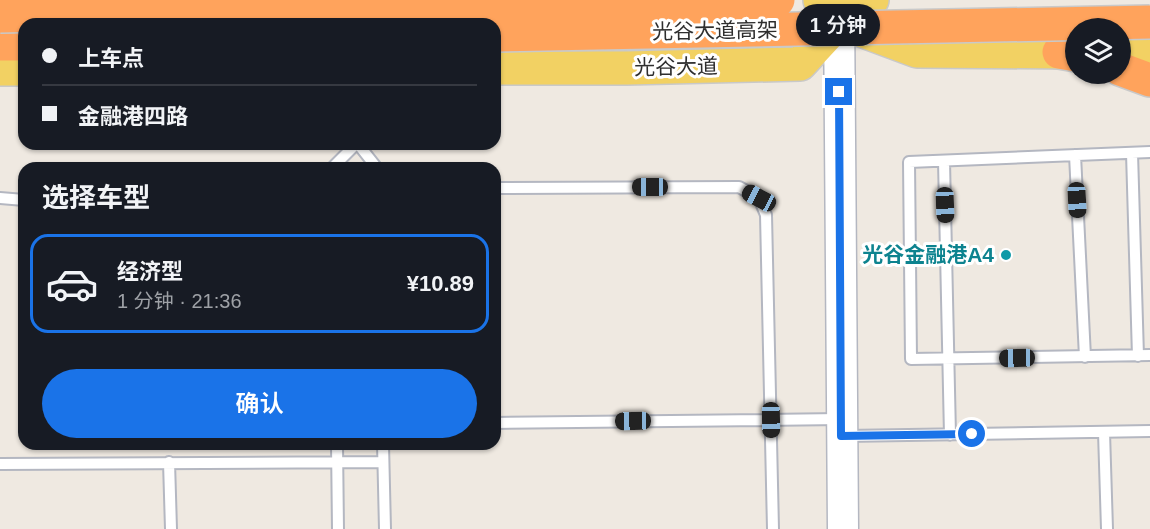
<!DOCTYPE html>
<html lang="zh">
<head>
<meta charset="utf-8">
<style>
  body { margin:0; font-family:Helvetica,"Noto Sans SC",sans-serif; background:#242831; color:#f1f3f6; height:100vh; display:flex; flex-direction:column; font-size:22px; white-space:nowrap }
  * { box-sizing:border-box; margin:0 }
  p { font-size:20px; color:#9ea1a6 }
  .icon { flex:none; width:33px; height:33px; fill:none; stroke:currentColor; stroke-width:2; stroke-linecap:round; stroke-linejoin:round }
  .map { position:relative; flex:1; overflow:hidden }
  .sheet { position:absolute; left:18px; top:162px; width:483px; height:288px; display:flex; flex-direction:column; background:#171b24; border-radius:18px; box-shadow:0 2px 4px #0004 }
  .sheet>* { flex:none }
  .top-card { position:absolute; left:18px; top:18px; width:483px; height:132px; border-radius:18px; box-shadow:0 2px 4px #0004; display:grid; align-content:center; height:132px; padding:0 24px; background:#171b24 }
  .buttons { position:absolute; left:1065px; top:18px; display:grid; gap:12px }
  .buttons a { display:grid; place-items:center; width:66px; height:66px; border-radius:50%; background:#171b24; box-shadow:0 2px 4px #0004; font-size:30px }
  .end { position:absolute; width:27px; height:27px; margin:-14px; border:8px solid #1a73e8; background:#fff; box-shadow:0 0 0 3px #fff }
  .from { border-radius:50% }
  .bubble { position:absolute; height:42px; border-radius:21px; background:#171b24; box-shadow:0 2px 4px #0004; font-size:20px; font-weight:600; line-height:42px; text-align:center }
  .car { position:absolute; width:18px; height:36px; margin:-18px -9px; border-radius:8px; box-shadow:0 0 4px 2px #0007; background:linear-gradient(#222 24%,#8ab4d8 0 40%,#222 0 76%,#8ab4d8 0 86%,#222 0) }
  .top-card b { display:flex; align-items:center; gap:21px; height:57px; font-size:22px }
  .top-card b+b { border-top:2px solid #363941 }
  .top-card i { width:15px; height:15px; background:#f1f3f6 }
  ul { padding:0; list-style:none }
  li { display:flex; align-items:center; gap:18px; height:99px; margin:0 12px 9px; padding:0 12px; border:3px solid transparent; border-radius:18px }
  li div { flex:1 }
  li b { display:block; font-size:22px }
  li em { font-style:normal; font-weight:600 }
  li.current { border-color:#1a73e8 }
  li>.icon { width:54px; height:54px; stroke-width:1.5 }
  h2 { padding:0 24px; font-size:27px; line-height:72px }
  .cta { display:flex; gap:12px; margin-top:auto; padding:12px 24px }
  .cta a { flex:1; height:69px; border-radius:36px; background:#1a73e8; color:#fff; font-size:24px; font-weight:600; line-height:69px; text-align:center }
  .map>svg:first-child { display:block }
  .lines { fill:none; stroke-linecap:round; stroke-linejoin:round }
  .lane-casing { stroke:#b4b7c1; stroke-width:14 }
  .secondary-casing { stroke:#b4b7c1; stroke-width:33 }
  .primary-casing { stroke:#c9c9c9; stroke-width:36 }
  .highway-casing { stroke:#c9c9c9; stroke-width:36 }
  .lane { stroke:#fff; stroke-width:10 }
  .secondary { stroke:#fff; stroke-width:30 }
  .primary { stroke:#f2d163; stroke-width:33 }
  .highway { stroke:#ffa35c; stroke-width:33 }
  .highway-bridge-casing { stroke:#c9c9c9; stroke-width:36; stroke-linecap:butt }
  .highway-bridge { stroke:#ffa35c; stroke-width:33 }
  .route { stroke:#1a73e8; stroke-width:8 }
  .culture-dot { fill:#0f9aa8; stroke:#fff; stroke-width:2 }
  .labels { text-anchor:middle; stroke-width:6; stroke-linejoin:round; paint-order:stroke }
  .street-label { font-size:21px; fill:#2e2e2e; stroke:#fff }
  .culture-label { font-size:21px; font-weight:bold; fill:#0d838f; stroke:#fff; text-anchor:end }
</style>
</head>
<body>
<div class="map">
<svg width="1150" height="529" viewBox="0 0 1150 529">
  <rect width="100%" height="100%" fill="#efe9e1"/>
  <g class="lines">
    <defs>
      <path id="lane" d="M358 144 377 168
        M1150 152 909 162 911 359 1150 355
        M1132 153 1138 356
        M1075 155 1085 357
        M944 161 950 435
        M332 168 356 144
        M495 188 739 187 759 198 766 215 773 529
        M0 198 24 200
        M495 423 841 419
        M1104 432 1107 529
        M845 436 1150 431
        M337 444 338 529
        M383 444 385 529
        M169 462 171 529
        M0 464 383 462"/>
      <path id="secondary" d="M839 7 843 529"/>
      <path id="primary" d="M820 0 839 22 917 51 1076 52
        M1120 52H1150
        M495 68H627L800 64 839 22 872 0
        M0 69H24"/>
      <path id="highway" d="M0 44H24
        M1059 52 1076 55
        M1120 69 1150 80"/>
    </defs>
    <use href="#lane" class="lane-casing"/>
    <use href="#secondary" class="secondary-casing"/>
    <use href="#primary" class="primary-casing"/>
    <use href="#highway" class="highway-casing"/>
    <use href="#lane" class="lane"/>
    <use href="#secondary" class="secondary"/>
    <use href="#primary" class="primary"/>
    <use href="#highway" class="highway"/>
    <defs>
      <path id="highway-bridge" d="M0 16 778 0
        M495 35 1150 22"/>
    </defs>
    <use href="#highway-bridge" class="highway-bridge-casing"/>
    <use href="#highway-bridge" class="highway-bridge"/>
  </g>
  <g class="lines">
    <path class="route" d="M839 92 841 436 972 434"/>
  </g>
  <circle class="culture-dot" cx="1006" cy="255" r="6"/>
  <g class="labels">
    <g class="street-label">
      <text transform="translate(715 31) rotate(-1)" y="7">光谷大道高架</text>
      <text transform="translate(676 67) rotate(-1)" y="7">光谷大道</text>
    </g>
    <g class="culture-label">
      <text x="994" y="262">光谷金融港A4</text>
    </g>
  </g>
</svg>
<div class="buttons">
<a><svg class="icon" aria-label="layers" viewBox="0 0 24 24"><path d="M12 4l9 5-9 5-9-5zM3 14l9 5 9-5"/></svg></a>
</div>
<i class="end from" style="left:972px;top:434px"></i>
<i class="end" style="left:839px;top:92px"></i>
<div class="bubble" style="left:796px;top:4px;width:84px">1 分钟</div>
<i class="car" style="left:650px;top:187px;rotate:270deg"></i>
<i class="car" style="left:759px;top:198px;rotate:298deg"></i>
<i class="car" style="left:1077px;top:200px;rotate:177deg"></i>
<i class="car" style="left:945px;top:205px;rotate:178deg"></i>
<i class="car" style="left:1017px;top:358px;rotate:269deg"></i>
<i class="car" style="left:771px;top:420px;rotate:179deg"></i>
<i class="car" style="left:633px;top:421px;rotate:269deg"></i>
<div class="top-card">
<b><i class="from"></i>上车点</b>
<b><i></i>金融港四路</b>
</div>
<section class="sheet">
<h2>选择车型</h2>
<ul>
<li class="current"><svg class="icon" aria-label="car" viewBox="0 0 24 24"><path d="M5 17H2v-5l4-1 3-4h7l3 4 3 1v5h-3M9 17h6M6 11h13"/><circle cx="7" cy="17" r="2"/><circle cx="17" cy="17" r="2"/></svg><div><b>经济型</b><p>1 分钟 · 21:36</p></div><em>¥10.89</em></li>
</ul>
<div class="cta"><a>确认</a></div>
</section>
</div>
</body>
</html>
